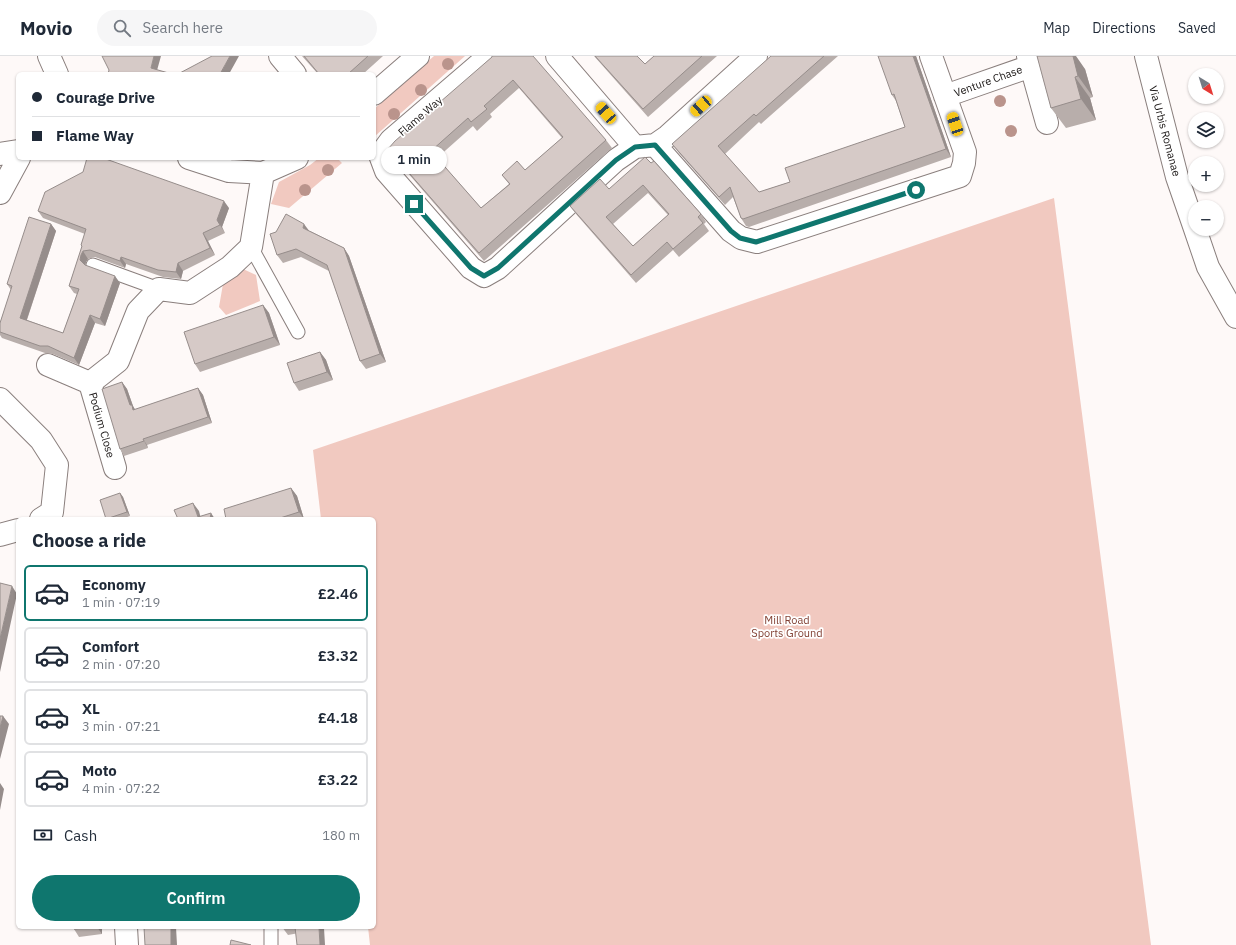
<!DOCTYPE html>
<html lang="en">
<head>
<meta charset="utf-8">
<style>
  body { margin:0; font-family:"IBM Plex Sans",sans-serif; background:#f6f6f7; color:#1f2937; height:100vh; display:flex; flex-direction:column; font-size:15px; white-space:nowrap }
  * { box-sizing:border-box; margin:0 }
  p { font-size:13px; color:#747a83 }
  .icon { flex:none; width:22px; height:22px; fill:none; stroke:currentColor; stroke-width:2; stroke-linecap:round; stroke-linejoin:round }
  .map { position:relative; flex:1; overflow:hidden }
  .details { position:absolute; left:16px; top:461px; width:360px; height:412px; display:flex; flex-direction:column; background:#fff; border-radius:6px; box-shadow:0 1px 3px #0004 }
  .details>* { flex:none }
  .banner { position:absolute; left:16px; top:16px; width:360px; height:88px; border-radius:6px; box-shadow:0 1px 3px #0004; display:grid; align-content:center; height:88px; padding:0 16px; background:#fff }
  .needle { width:26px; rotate:142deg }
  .tools { position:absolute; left:1188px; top:12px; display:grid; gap:8px }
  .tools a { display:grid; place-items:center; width:36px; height:36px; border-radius:50%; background:#fff; box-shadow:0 1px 3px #0004; font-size:20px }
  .end { position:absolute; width:18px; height:18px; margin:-9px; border:5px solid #0f766e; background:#fff; box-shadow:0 0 0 2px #fff }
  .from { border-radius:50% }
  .bubble { position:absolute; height:28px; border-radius:14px; background:#fff; box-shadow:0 1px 3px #0004; font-size:13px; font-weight:600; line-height:28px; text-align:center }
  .car { position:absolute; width:12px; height:24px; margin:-12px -6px; border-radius:5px; box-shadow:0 0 3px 1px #0007; background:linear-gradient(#f5c518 24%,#345 0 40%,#f5c518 0 76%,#345 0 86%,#f5c518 0) }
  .banner b { display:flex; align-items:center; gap:14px; height:38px; font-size:15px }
  .banner b+b { border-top:1px solid #e0e1e3 }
  .banner i { width:10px; height:10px; background:#1f2937 }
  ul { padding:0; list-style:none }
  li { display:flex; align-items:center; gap:12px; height:56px; margin:0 8px 6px; padding:0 8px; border:2px solid #e0e1e3; border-radius:6px }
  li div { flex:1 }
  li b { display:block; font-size:15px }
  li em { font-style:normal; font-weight:600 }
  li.active { border-color:#0f766e }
  li>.icon { width:36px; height:36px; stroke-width:1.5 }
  h2 { padding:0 16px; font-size:18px; line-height:48px }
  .pay { display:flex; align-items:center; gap:10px; height:44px; padding:0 16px; font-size:15px }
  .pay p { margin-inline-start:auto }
  .button { display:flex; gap:8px; margin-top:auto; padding:8px 16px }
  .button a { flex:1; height:46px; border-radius:24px; background:#0f766e; color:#fff; font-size:16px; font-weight:600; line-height:46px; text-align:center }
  header { display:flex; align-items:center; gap:24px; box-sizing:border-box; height:56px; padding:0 20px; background:#fff; border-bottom:1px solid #e0e1e3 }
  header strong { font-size:19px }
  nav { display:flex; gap:22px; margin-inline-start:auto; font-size:14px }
  .search { width:280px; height:36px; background:#f6f6f7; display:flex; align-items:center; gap:10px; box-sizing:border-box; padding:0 14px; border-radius:22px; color:#747a83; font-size:15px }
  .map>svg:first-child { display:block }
  .green { fill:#f1c9c0 }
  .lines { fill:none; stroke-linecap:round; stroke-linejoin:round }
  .lane-casing { stroke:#8a7f7d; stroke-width:15 }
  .street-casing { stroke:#8a7f7d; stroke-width:24 }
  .secondary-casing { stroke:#8a7f7d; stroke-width:24 }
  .primary-casing { stroke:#8a7f7d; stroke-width:24 }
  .lane { stroke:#fff; stroke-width:13 }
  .street { stroke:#fff; stroke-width:22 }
  .secondary { stroke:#fff; stroke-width:22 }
  .primary { stroke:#fff; stroke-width:22 }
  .tree { fill:#ba948c }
  .wall { fill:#b8aeab; fill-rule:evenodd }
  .shaded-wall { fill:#968d8b }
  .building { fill:#d6cac7; stroke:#968d8b; fill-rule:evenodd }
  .route { stroke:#0f766e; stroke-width:5 }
  .labels { text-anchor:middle; stroke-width:3.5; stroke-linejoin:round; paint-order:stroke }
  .street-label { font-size:11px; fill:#191514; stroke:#fff }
  .park-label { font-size:11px; fill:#824134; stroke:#fff }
</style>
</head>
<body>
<header>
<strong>Movio</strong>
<div class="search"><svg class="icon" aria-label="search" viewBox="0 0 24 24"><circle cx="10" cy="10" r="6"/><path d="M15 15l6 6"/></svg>Search here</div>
<nav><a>Map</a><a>Directions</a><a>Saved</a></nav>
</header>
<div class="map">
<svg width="1236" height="889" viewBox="0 0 1236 889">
  <rect width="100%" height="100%" fill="#fef9f8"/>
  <path class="green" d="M434 0H465L374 81V53Z
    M319 102H337L342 107 289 152 271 148 279 126 310 109Z
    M1054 142 1151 889H370L368 871H374V463H321L313 394Z
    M243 213 256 219 260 245 226 259 219 251 223 228Z"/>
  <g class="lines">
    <defs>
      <path id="lane" d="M251 191 298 276
        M93 209 159 233
        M271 871V889"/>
      <path id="street" d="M280 0 295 18
        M489 0 391 84 380 99 386 115 471 212 484 220 498 212 616 104 635 91 655 89 668 80 756 0
        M557 0 635 91
        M1031 10 1047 67
        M374 38 418 0
        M945 40 1031 10 1028 0
        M655 89 731 175 741 182 757 186 960 120 964 107 965 96 931 0
        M189 102 229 115 263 117 297 102
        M48 309 90 327 115 412
        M90 327 118 305 138 255 159 233 190 237 230 211 251 191 263 117
        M0 343 41 384 57 409 52 456 41 463
        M0 479 18 474
        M126 871 127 889"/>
      <path id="secondary" d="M49 0 57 18
        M0 98 18 95
        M0 137 19 102"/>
      <path id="primary" d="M1146 0 1177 121 1195 173
        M1195 173 1208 211 1236 261"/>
    </defs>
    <use href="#lane" class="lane-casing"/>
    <use href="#street" class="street-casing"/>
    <use href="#secondary" class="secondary-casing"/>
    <use href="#primary" class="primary-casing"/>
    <use href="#lane" class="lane"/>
    <use href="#street" class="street"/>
    <use href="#secondary" class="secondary"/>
    <use href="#primary" class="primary"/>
  </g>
  <g class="tree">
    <circle cx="448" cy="8" r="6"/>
    <circle cx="421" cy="34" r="6"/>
    <circle cx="1000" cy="45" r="6"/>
    <circle cx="394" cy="58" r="6"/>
    <circle cx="1011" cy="75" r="6"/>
    <circle cx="328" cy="114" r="6"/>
    <circle cx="305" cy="134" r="6"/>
  </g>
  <path class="wall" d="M302 0H383L363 18H318Z
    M594 0H637L645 8 654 0H717L648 61Z
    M771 0H838L761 68 759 66 725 98 759 136 790 126 905 71 896 45 892 39 916 0 951 101 749 171 746 170 741 162 733 141 725 149 678 96 672 88Z
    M1037 0 1085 13 1093 41 1090 42 1096 64 1066 72 1051 52Z
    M492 1 606 84 612 92 484 205 394 101 388 93ZM519 32 562 82 525 114 502 119 509 128 481 152 437 102 473 70 477 75 492 61 490 58Z
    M651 107 701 158 706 166 704 168 709 175 679 201 673 194 636 227 576 158 570 150 609 133ZM648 137 668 159 633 190 613 168Z
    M229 152 222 171 225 177 208 185 215 199 183 215 181 223 163 221 126 208 125 212 95 201 88 203 86 206 85 209 120 227 105 270 95 267 79 309 53 298 45 297 2 282 0 279V267L11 234 7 228 51 168 56 175 27 264 63 277 77 238 74 237 69 230 82 191 81 189 85 178 43 162 38 155Z
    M310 175 344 192 349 200 386 306 366 313 360 305 329 215 301 201 283 207 277 199Z
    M263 249 269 257 280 289 200 316 195 308Z
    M320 296 326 304 333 324 299 335 294 327Z
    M122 326 127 333 133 350 135 354 198 332 203 339 212 367 147 389 148 392 124 400 120 393Z
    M291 432 297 440 304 463H226Z
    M120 437 123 441 130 460 122 463H106Z
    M74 871H102V878L79 881 74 873Z
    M282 871H327V872L288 879Z"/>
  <path class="shaded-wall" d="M154 0H161L156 18 151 12Z
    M230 0H239L229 18H220Z
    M913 0H916L951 101 946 93Z
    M1067 0H1076L1085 13 1093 41 1078 20Z
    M1075 21 1090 42 1096 64 1081 43Z
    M224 145 229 152 222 171 225 177 220 169 217 164Z
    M51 168 56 175 25 269 20 262Z
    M304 168 310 176 303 172Z
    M203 177 208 185 215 199 210 192Z
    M344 192 349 200 386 306 380 298Z
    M83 195 88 203 86 206 85 211 80 204 81 199Z
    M121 201 126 208 125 212 120 205Z
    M178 207 183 215 181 223 176 216Z
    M115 220 120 227 105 270 100 263Z
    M263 249 269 257 280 289 274 281Z
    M90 259 95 267 79 309 74 302Z
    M320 296 326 304 333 324 327 316Z
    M122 326 127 333 133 350 136 355 138 361 130 349Z
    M198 332 203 339 212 367 208 361Z
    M143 383 147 389 148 392 144 385Z
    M291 432 297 440 304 463 299 456Z
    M120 437 123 441 130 460 127 456Z
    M193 447 199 455 201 463 198 461Z
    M211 457 215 463H210Z
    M12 530 17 538 0 616V583Z
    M3 660 9 668 0 703V672Z
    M0 727 4 733 0 754Z
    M97 871H102V878Z
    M171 871H176L177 889H171Z
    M319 871H323L324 872 325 889H320Z"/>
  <path class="building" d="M102 0H154L151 12 172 18H108L109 14Z
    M212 0H230L220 18H178Z
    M304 0H368L348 18H319Z
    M492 0H533L606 84 479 197 388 93 395 85 492 1ZM513 24 563 81 525 114 517 105 502 119 510 128 481 152 431 95 468 62 471 66 487 53 484 50Z
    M595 0H637L645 8 654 0H702L643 53Z
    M771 0H824L756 60 754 58 718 90 759 136 790 126 785 112 905 71 894 38 892 39 878 0H913L946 93 743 163 741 162 730 131 719 141 672 88Z
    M1037 0H1073L1078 20 1075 21 1081 43 1051 52Z
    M645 101 651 107 654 105 701 158 698 161 703 167 673 193 667 186 631 219 570 150 600 123 609 133ZM643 129 669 158 633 190 606 161Z
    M87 102H103L224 145 217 164 220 169 203 177 210 192 178 207 176 216 158 214 121 201 120 205 90 194 83 195 81 199 80 204 85 209 115 220 100 263 90 259 74 302 48 290H40L0 276V267L12 230 7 228 29 161 51 168 20 262 63 277 79 233 69 230 82 190 81 189 86 173 38 155 45 136 83 116Z
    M286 158 304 168 303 172 344 192 380 298 360 305 327 209 296 193 277 199 270 178 276 176Z
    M263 249 274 281 195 308 184 276Z
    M320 296 327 316 294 327 287 307Z
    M122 326 130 349H132L133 354 198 332 208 361 143 383 144 385 120 393 102 333Z
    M291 432 299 456 277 463H226L224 453Z
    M120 437 127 456 106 463 100 444Z
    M193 447 198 461 211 457 210 463H178L174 454Z
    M0 527 12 530 0 583Z
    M0 660H3L0 672Z
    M74 871H90L74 873Z
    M144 871H171V889H145Z
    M295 871H319L320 889H297Z
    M231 884 251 889H230Z"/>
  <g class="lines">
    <path class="route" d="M414 148 471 212 484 220 498 212 616 104 635 91 655 89 731 175 740 182 756 186 916 134"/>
  </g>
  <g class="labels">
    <g class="street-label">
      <text transform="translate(988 25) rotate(-20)" y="4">Venture Chase</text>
      <text transform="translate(420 60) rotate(-41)" y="4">Flame Way</text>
      <text transform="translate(1165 75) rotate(75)" y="4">Via Urbis Romanae</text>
      <text transform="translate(102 369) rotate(74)" y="4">Podium Close</text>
    </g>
    <g class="park-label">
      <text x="787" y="568">Mill Road<tspan x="787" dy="13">Sports Ground</tspan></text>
    </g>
  </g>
</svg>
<div class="tools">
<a><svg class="needle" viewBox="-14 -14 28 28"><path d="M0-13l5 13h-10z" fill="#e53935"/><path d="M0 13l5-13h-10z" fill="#747a83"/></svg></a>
<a><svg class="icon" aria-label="layers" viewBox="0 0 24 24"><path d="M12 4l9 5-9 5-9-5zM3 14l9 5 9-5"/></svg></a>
<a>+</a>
<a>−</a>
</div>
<i class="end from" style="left:916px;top:134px"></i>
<i class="end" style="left:414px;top:148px"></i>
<div class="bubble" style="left:381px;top:90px;width:66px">1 min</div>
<i class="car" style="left:701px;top:50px;rotate:228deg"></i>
<i class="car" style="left:606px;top:57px;rotate:319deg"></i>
<i class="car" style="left:955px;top:68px;rotate:341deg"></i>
<div class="banner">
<b><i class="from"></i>Courage Drive</b>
<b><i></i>Flame Way</b>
</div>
<section class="details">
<h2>Choose a ride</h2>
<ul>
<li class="active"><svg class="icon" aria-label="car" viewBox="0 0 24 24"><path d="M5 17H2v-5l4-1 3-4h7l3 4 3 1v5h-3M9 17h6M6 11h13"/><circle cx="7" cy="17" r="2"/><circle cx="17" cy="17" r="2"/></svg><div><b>Economy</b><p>1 min · 07:19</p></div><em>£2.46</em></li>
<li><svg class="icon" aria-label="car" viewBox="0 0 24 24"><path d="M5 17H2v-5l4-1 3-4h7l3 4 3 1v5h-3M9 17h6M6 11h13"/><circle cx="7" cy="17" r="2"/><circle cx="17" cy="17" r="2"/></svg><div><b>Comfort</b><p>2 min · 07:20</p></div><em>£3.32</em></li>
<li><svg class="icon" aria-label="car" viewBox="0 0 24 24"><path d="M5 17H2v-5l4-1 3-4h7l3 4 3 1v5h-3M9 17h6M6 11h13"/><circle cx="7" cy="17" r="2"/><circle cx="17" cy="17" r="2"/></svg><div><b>XL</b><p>3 min · 07:21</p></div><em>£4.18</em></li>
<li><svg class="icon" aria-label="car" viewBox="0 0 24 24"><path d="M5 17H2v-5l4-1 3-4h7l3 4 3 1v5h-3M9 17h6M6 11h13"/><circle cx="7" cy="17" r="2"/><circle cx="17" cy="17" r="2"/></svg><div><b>Moto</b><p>4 min · 07:22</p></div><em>£3.22</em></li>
</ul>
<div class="pay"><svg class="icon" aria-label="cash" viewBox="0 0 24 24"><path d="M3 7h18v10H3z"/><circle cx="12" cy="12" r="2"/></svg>Cash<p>180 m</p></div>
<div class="button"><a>Confirm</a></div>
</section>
</div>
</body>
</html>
